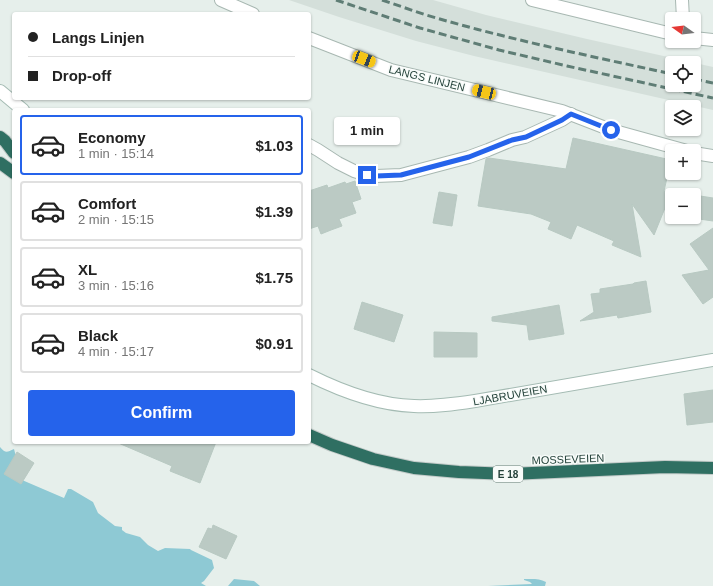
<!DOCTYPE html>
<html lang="en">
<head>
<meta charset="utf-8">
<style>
  body { margin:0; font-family:Helvetica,sans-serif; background:#f6f6f6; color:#222; height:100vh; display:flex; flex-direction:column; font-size:15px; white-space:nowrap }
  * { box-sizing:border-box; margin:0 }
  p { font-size:13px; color:#767676 }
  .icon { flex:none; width:22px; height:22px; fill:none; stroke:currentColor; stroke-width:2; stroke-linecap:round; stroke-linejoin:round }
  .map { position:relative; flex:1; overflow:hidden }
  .side { position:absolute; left:12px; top:108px; width:299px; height:336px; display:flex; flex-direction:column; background:#fff; border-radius:4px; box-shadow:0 1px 3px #0004 }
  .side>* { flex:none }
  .hud { position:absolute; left:12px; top:12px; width:299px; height:88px; border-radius:4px; box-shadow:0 1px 3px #0004; display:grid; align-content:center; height:88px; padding:0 16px; background:#fff }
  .needle { width:26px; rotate:284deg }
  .controls { position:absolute; left:665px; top:12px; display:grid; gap:8px }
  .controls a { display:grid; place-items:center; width:36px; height:36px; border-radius:4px; background:#fff; box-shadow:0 1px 3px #0004; font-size:20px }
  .end { position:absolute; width:18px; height:18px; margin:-9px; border:5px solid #2563eb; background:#fff; box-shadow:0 0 0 2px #fff }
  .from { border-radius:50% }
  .bubble { position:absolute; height:28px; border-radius:4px; background:#fff; box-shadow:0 1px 3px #0004; font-size:13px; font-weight:600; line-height:28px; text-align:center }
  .car { position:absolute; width:12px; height:24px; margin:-12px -6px; border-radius:5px; box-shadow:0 0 3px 1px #0007; background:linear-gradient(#f5c518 24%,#345 0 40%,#f5c518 0 76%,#345 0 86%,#f5c518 0) }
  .hud b { display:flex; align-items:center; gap:14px; height:38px; font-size:15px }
  .hud b+b { border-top:1px solid #e0e0e0 }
  .hud i { width:10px; height:10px; background:#222 }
  ul { padding:7px 0 0; list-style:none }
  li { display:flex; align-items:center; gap:12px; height:60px; margin:0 8px 6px; padding:0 8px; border:2px solid #e0e0e0; border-radius:4px }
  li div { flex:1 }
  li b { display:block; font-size:15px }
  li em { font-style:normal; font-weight:600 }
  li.on { border-color:#2563eb }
  li>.icon { width:36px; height:36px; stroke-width:1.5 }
  .action { display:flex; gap:8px; margin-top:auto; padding:8px 16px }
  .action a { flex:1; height:46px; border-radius:4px; background:#2563eb; color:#fff; font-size:16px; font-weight:600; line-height:46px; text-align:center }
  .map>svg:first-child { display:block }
  .built { fill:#d4dfda; fill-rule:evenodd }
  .water { fill:#8ec9d4 }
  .building { fill:#bbcac4; stroke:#b8c9c2 }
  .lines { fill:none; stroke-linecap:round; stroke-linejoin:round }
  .lane-casing { stroke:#a8b8b2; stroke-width:14 }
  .street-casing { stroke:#a8b8b2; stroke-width:14 }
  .secondary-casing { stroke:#a4bbb3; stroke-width:14 }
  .highway-casing { stroke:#c2cac8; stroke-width:14 }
  .lane { stroke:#fff; stroke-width:12 }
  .street { stroke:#fff; stroke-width:12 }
  .secondary { stroke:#fff; stroke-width:12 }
  .highway { stroke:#2f6f62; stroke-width:12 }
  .rail { stroke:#5f7d75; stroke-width:3; stroke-dasharray:8 4; stroke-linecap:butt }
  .route { stroke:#2563eb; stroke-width:5 }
  .labels { text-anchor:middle; stroke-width:3; stroke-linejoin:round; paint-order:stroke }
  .shield { fill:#f7fbf9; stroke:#637a73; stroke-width:1 }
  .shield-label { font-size:10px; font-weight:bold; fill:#24423a }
  .street-label { font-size:11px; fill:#24423a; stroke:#f7fbf9 }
</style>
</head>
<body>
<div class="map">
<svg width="713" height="586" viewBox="0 0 713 586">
  <rect width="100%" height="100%" fill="#e6efeb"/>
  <path class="built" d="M289 0H433L486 15 587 39 713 67V110L474 56 416 41 339 17ZM672 63H694V85H672Z"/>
  <path class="water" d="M0 447C6 454 7 452 14 449L22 480 64 498 68 489H71L93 502 98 513 115 526 122 527V530L126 533 140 537 148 545 158 551 165 548 190 549 191 550 212 560 214 568 204 581 201 583 206 586H0Z
    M234 579 254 581 260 586H228Z
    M524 579C531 579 539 578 546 582L545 586H488L532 584 530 582 524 580Z"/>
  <path class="building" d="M573 138 671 160 664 191 691 195H672V215H669L665 208 654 235 632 204 641 257 612 245 614 241 577 225 571 239 548 229 551 222 531 214 478 206 486 159 489 158 566 169Z
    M355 181 361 199 352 202 356 213 339 219 342 226 331 230 321 234 318 226 309 229V191L327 185 328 188 345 182 346 184Z
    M439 192 457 195 452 226 433 223Z
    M694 195 713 198V221L685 217H694Z
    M713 228V297L703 304 682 275 709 270 690 244Z
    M646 281 651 312 618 318 617 315 580 321 594 312 591 294 600 293V289L633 284 632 285 634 283Z
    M362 302 403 315 394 342 354 329Z
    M559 305 564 334 529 340 527 325 492 321V317Z
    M434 332 477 333V357H434Z
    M713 390V422L687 425 684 394Z
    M116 442H216L200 483 170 471 172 466Z
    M17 452 34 463 21 484 4 474Z
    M213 525 237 536 226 559 199 547 208 528 212 529Z"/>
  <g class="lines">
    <defs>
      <path id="lane" d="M682 0 683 19
        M309 145 318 150 338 163 354 171 367 175 376 176 401 175 469 157 488 150 512 140 525 137 562 120 571 114"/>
      <path id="street" d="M221 0 253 14
        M532 0 672 34
        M309 38 391 70 562 111 611 130 687 151
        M694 38 713 40
        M694 153 713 156"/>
      <path id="secondary" d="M0 91 23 110
        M309 375C341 391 378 405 414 406 435 407 455 404 475 401L713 360"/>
      <path id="highway" d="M0 137 5 141 14 153
        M0 163 14 173
        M309 435 332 445 373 459 414 468 459 472 510 474 665 467 713 468"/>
    </defs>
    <use href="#lane" class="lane-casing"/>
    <use href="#street" class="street-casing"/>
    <use href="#secondary" class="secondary-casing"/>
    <use href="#highway" class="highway-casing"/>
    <use href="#lane" class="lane"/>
    <use href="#street" class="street"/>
    <use href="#secondary" class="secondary"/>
    <use href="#highway" class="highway"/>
    <path class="rail" d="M336 0 420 28 499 50 567 66 713 98
      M382 0C397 5 411 10 426 15 507 39 590 56 672 74
      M694 79 713 83"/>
  </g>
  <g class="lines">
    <path class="route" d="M367 175 376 176 401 175 469 157 512 140 526 137 562 120 571 114 611 130"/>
  </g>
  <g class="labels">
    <rect class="shield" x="493" y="466" width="30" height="16" rx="3"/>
    <g class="shield-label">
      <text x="508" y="478">E 18</text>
    </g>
    <g class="street-label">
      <text transform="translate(427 78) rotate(14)" y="4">LANGS LINJEN</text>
      <text transform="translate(510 395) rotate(-10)" y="4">LJABRUVEIEN</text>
      <text transform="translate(568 459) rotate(-2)" y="4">MOSSEVEIEN</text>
    </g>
  </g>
</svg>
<div class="controls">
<a><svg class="needle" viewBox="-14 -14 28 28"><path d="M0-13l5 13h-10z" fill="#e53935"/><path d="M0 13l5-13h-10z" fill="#767676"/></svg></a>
<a><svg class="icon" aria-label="locate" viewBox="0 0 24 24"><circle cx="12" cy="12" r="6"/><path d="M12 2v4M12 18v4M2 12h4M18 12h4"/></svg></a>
<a><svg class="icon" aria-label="layers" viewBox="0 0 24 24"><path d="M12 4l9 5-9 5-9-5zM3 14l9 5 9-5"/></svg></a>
<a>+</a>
<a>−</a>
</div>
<i class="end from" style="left:611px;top:130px"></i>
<i class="end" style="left:367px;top:175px"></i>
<div class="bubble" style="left:334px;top:117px;width:66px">1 min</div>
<i class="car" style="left:364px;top:59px;rotate:111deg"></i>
<i class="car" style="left:484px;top:92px;rotate:284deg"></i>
<div class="hud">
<b><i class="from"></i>Langs Linjen</b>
<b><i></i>Drop-off</b>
</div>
<section class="side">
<ul>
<li class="on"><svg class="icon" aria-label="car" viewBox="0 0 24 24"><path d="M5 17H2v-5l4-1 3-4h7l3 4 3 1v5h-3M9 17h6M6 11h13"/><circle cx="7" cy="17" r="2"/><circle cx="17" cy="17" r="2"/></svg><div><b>Economy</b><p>1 min · 15:14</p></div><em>$1.03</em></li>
<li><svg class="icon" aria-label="car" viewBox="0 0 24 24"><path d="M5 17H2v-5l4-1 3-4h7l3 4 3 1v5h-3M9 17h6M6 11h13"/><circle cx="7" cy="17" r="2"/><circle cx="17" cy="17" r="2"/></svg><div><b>Comfort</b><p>2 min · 15:15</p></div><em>$1.39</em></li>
<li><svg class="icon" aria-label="car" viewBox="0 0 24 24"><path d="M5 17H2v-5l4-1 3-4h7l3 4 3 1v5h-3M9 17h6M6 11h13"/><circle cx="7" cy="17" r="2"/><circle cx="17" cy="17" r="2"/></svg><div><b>XL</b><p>3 min · 15:16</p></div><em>$1.75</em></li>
<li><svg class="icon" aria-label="car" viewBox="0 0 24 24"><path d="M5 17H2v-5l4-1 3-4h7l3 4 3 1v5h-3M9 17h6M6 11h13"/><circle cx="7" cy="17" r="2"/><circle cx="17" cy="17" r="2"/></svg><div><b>Black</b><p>4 min · 15:17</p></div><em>$0.91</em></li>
</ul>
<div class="action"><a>Confirm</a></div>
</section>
</div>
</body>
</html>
